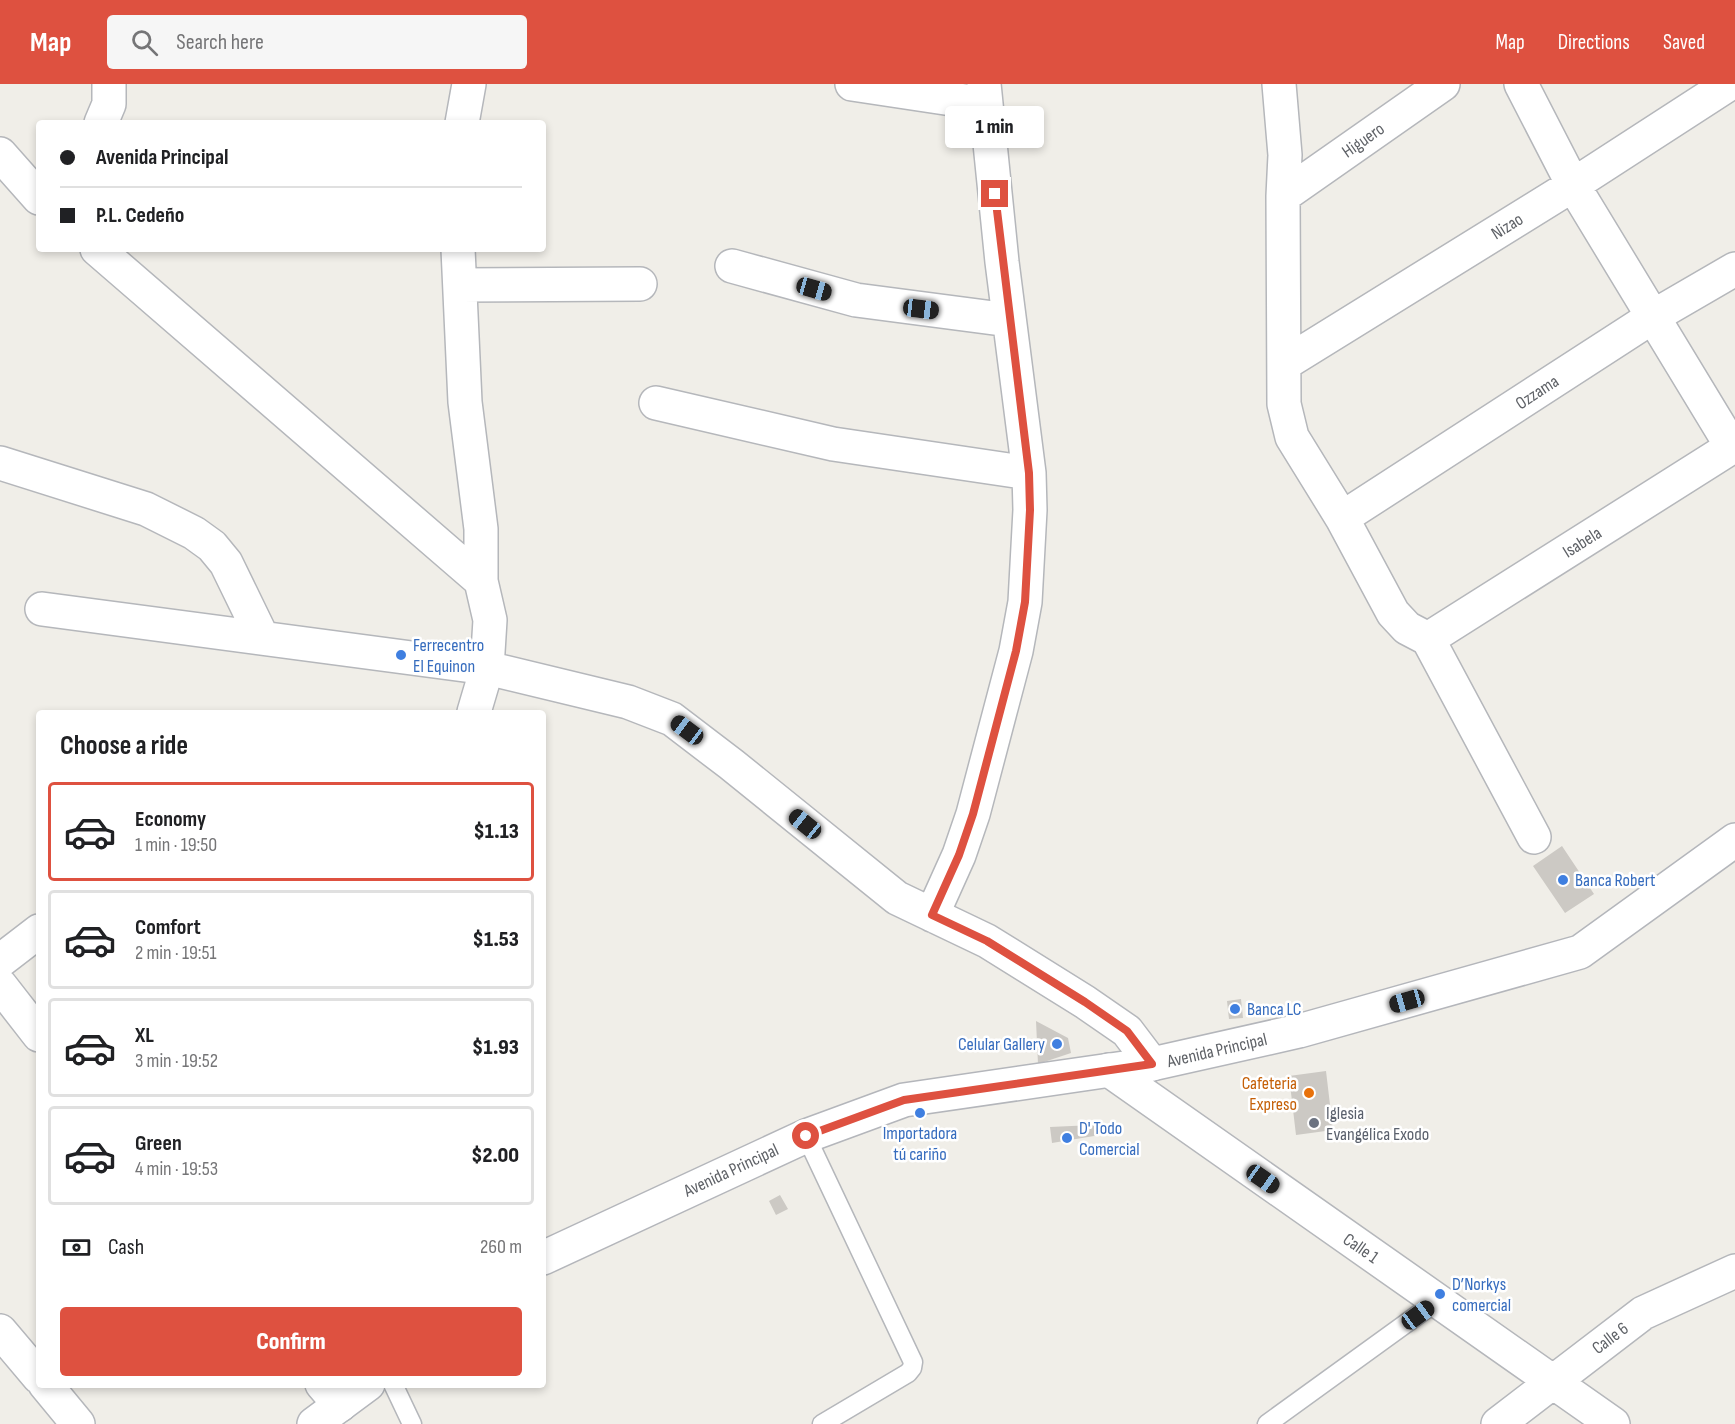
<!DOCTYPE html>
<html lang="en">
<head>
<meta charset="utf-8">
<style>
  body { margin:0; font-family:"Sofia Sans Condensed",sans-serif; background:#f6f6f6; color:#202124; height:100vh; display:flex; flex-direction:column; font-size:22px; white-space:nowrap }
  * { box-sizing:border-box; margin:0 }
  p { font-size:20px; color:#757577 }
  .icon { flex:none; width:33px; height:33px; fill:none; stroke:currentColor; stroke-width:2; stroke-linecap:round; stroke-linejoin:round }
  .map { position:relative; flex:1; overflow:hidden }
  .details { position:absolute; left:36px; top:626px; width:510px; height:678px; display:flex; flex-direction:column; background:#fff; border-radius:6px; box-shadow:0 3px 9px #0003 }
  .details>* { flex:none }
  .guide { position:absolute; left:36px; top:36px; width:510px; height:132px; border-radius:6px; box-shadow:0 3px 9px #0003; display:grid; align-content:center; height:132px; padding:0 24px; background:#fff }
  .end { position:absolute; width:27px; height:27px; margin:-14px; border:8px solid #de5140; background:#fff; box-shadow:0 0 0 3px #fff }
  .from { border-radius:50% }
  .bubble { position:absolute; height:42px; border-radius:6px; background:#fff; box-shadow:0 3px 9px #0003; font-size:20px; font-weight:800; line-height:42px; text-align:center }
  .car { position:absolute; width:18px; height:36px; margin:-18px -9px; border-radius:8px; box-shadow:0 0 4px 2px #0007; background:linear-gradient(#222 24%,#8ab4d8 0 40%,#222 0 76%,#8ab4d8 0 86%,#222 0) }
  .guide b { display:flex; align-items:center; gap:21px; height:57px; font-size:22px }
  .guide b+b { border-top:2px solid #e0e0e0 }
  .guide i { width:15px; height:15px; background:#202124 }
  ul { padding:0; list-style:none }
  li { display:flex; align-items:center; gap:18px; height:99px; margin:0 12px 9px; padding:0 12px; border:3px solid #e0e0e0; border-radius:6px }
  li div { flex:1 }
  li b { display:block; font-size:22px }
  li em { font-style:normal; font-weight:800 }
  li.on { border-color:#de5140 }
  li>.icon { width:54px; height:54px; stroke-width:1.5 }
  h2 { padding:0 24px; font-size:27px; line-height:72px }
  .pay { display:flex; align-items:center; gap:15px; height:66px; padding:0 24px; font-size:22px }
  .pay p { margin-inline-start:auto }
  .action { display:flex; gap:12px; margin-top:auto; padding:12px 24px }
  .action a { flex:1; height:69px; border-radius:6px; background:#de5140; color:#fff; font-size:24px; font-weight:800; line-height:69px; text-align:center }
  header { display:flex; align-items:center; gap:36px; box-sizing:border-box; height:84px; padding:0 30px; background:#de5140; color:#fff }
  header strong { font-size:28px }
  nav { display:flex; gap:33px; margin-inline-start:auto; font-size:21px }
  .search { width:420px; height:54px; background:#f6f6f6; display:flex; align-items:center; gap:15px; box-sizing:border-box; padding:0 21px; border-radius:6px; color:#757577; font-size:22px }
  .map>svg:first-child { display:block }
  .building { fill:#ccc9c4 }
  .lines { fill:none; stroke-linecap:round; stroke-linejoin:round }
  .lane-casing { stroke:#b5b7bb; stroke-width:21 }
  .street-casing { stroke:#b5b7bb; stroke-width:36 }
  .secondary-casing { stroke:#b4b6bb; stroke-width:36 }
  .lane { stroke:#fff; stroke-width:18 }
  .street { stroke:#fff; stroke-width:33 }
  .secondary { stroke:#fff; stroke-width:33 }
  .route { stroke:#de5140; stroke-width:8 }
  .shop-dot { fill:#3f7fe0; stroke:#fff; stroke-width:2 }
  .food-dot { fill:#e8710a; stroke:#fff; stroke-width:2 }
  .worship-dot { fill:#6b7280; stroke:#fff; stroke-width:2 }
  .labels { text-anchor:middle; stroke-width:5; stroke-linejoin:round; paint-order:stroke }
  .street-label { font-size:18px; fill:#5f6267; stroke:#fff }
  .shop-label { font-size:18px; fill:#366cbe; stroke:#fff; text-anchor:start }
  .food-label { font-size:18px; fill:#c56008; stroke:#fff; text-anchor:end }
  .worship-label { font-size:18px; fill:#5b616d; stroke:#fff; text-anchor:start }
</style>
</head>
<body>
<header>
<strong>Map</strong>
<div class="search"><svg class="icon" aria-label="search" viewBox="0 0 24 24"><circle cx="10" cy="10" r="6"/><path d="M15 15l6 6"/></svg>Search here</div>
<nav><a>Map</a><a>Directions</a><a>Saved</a></nav>
</header>
<div class="map">
<svg width="1735" height="1340" viewBox="0 0 1735 1340">
  <rect width="100%" height="100%" fill="#f0eee8"/>
  <path class="building" d="M1562 762 1594 810 1565 829 1533 782Z
    M1241 915 1243 934 1229 935 1227 917Z
    M1036 937 1068 954 1071 969 1038 980Z
    M1326 987 1333 1046 1296 1051 1289 992Z
    M1093 1041 1112 1049 1052 1059 1050 1043Z
    M780 1111 788 1125 776 1131 769 1117Z"/>
  <g class="lines">
    <defs>
      <path id="lane" d="M806 1052 913 1278 912 1284 908 1289 822 1340
        M393 1300 412 1340
        M1267 1340 1437 1217"/>
      <path id="street" d="M852 0 985 20
        M1279 0 1285 71 1283 112 1284 320 1292 353 1342 434 1393 529 1407 544 1428 555 1534 753
        M1521 0 1573 101 1732 363
        M101 39 109 20V0
        M462 39 469 0
        M0 70 39 114
        M1283 112 1443 0
        M97 165 481 497
        M458 165 465 318 481 445V497L490 536 487 584 474 628
        M732 182 856 216 1009 236
        M460 201 640 200
        M1284 280 1573 101 1729 0
        M656 319 833 360 1029 389
        M0 379 146 425 194 449 212 462 226 479 262 553
        M1342 434 1654 232 1735 185
        M42 525 487 584 628 618 672 635 731 680 897 814 987 857 1085 918 1127 947 1152 980
        M1428 555 1735 361
        M932 831 959 771 973 730 1016 567 1025 518 1030 426 1029 389 1002 178 984 0
        M0 877 39 847
        M0 901 39 951
        M1109 986 1613 1340
        M0 1247 39 1293
        M45 1300 78 1340
        M322 1300 340 1321
        M1498 1340 1643 1229 1735 1187"/>
      <path id="secondary" d="M543 1174 806 1052 904 1016 1152 980 1299 947 1580 868 1735 756
        M314 1340 368 1300"/>
    </defs>
    <use href="#lane" class="lane-casing"/>
    <use href="#street" class="street-casing"/>
    <use href="#secondary" class="secondary-casing"/>
    <use href="#lane" class="lane"/>
    <use href="#street" class="street"/>
    <use href="#secondary" class="secondary"/>
  </g>
  <g class="lines">
    <path class="route" d="M806 1052 904 1016 1152 980 1127 947 1085 918 987 857 932 831 959 771 973 730 1016 567 1025 518 1030 426 1029 389 995 110"/>
  </g>
  <g class="shop-dot">
    <circle cx="401" cy="571" r="6"/>
    <circle cx="1563" cy="796" r="6"/>
    <circle cx="1235" cy="925" r="6"/>
    <circle cx="1057" cy="960" r="6"/>
    <circle cx="920" cy="1029" r="6"/>
    <circle cx="1067" cy="1054" r="6"/>
    <circle cx="1440" cy="1210" r="6"/>
  </g>
  <circle class="food-dot" cx="1309" cy="1009" r="6"/>
  <circle class="worship-dot" cx="1314" cy="1039" r="6"/>
  <g class="labels">
    <g class="street-label">
      <text transform="translate(1363 56) rotate(-35)" y="6">Higuero</text>
      <text transform="translate(1507 142) rotate(-32)" y="6">Nizao</text>
      <text transform="translate(1537 308) rotate(-33)" y="6">Ozzama</text>
      <text transform="translate(1582 458) rotate(-32)" y="6">Isabela</text>
      <text transform="translate(1217 966) rotate(-13)" y="6">Avenida Principal</text>
      <text transform="translate(731 1086) rotate(-25)" y="6">Avenida Principal</text>
      <text transform="translate(1361 1164) rotate(35)" y="6">Calle 1</text>
      <text transform="translate(1610 1254) rotate(-37)" y="6">Calle 6</text>
    </g>
    <g class="shop-label">
      <text x="413" y="567">Ferrecentro<tspan x="413" dy="21">El Equinon</tspan></text>
      <text x="1575" y="802">Banca Robert</text>
      <text x="1247" y="931">Banca LC</text>
      <text x="1045" y="966" text-anchor="end">Celular Gallery</text>
      <text x="1079" y="1050">D' Todo<tspan x="1079" dy="21">Comercial</tspan></text>
      <text x="920" y="1055" text-anchor="middle">Importadora<tspan x="920" dy="21">tú cariño</tspan></text>
      <text x="1452" y="1206">D’Norkys<tspan x="1452" dy="21">comercial</tspan></text>
    </g>
    <g class="food-label">
      <text x="1297" y="1005">Cafeteria<tspan x="1297" dy="21">Expreso</tspan></text>
    </g>
    <g class="worship-label">
      <text x="1326" y="1035">Iglesia<tspan x="1326" dy="21">Evangélica Exodo</tspan></text>
    </g>
  </g>
</svg>
<i class="end from" style="left:806px;top:1052px"></i>
<i class="end" style="left:995px;top:110px"></i>
<div class="bubble" style="left:945px;top:22px;width:99px">1 min</div>
<i class="car" style="left:814px;top:205px;rotate:106deg"></i>
<i class="car" style="left:921px;top:225px;rotate:97deg"></i>
<i class="car" style="left:687px;top:646px;rotate:307deg"></i>
<i class="car" style="left:805px;top:740px;rotate:309deg"></i>
<i class="car" style="left:1407px;top:917px;rotate:254deg"></i>
<i class="car" style="left:1263px;top:1095px;rotate:125deg"></i>
<i class="car" style="left:1418px;top:1231px;rotate:54deg"></i>
<div class="guide">
<b><i class="from"></i>Avenida Principal</b>
<b><i></i>P.L. Cedeño</b>
</div>
<section class="details">
<h2>Choose a ride</h2>
<ul>
<li class="on"><svg class="icon" aria-label="car" viewBox="0 0 24 24"><path d="M5 17H2v-5l4-1 3-4h7l3 4 3 1v5h-3M9 17h6M6 11h13"/><circle cx="7" cy="17" r="2"/><circle cx="17" cy="17" r="2"/></svg><div><b>Economy</b><p>1 min · 19:50</p></div><em>$1.13</em></li>
<li><svg class="icon" aria-label="car" viewBox="0 0 24 24"><path d="M5 17H2v-5l4-1 3-4h7l3 4 3 1v5h-3M9 17h6M6 11h13"/><circle cx="7" cy="17" r="2"/><circle cx="17" cy="17" r="2"/></svg><div><b>Comfort</b><p>2 min · 19:51</p></div><em>$1.53</em></li>
<li><svg class="icon" aria-label="car" viewBox="0 0 24 24"><path d="M5 17H2v-5l4-1 3-4h7l3 4 3 1v5h-3M9 17h6M6 11h13"/><circle cx="7" cy="17" r="2"/><circle cx="17" cy="17" r="2"/></svg><div><b>XL</b><p>3 min · 19:52</p></div><em>$1.93</em></li>
<li><svg class="icon" aria-label="car" viewBox="0 0 24 24"><path d="M5 17H2v-5l4-1 3-4h7l3 4 3 1v5h-3M9 17h6M6 11h13"/><circle cx="7" cy="17" r="2"/><circle cx="17" cy="17" r="2"/></svg><div><b>Green</b><p>4 min · 19:53</p></div><em>$2.00</em></li>
</ul>
<div class="pay"><svg class="icon" aria-label="cash" viewBox="0 0 24 24"><path d="M3 7h18v10H3z"/><circle cx="12" cy="12" r="2"/></svg>Cash<p>260 m</p></div>
<div class="action"><a>Confirm</a></div>
</section>
</div>
</body>
</html>
